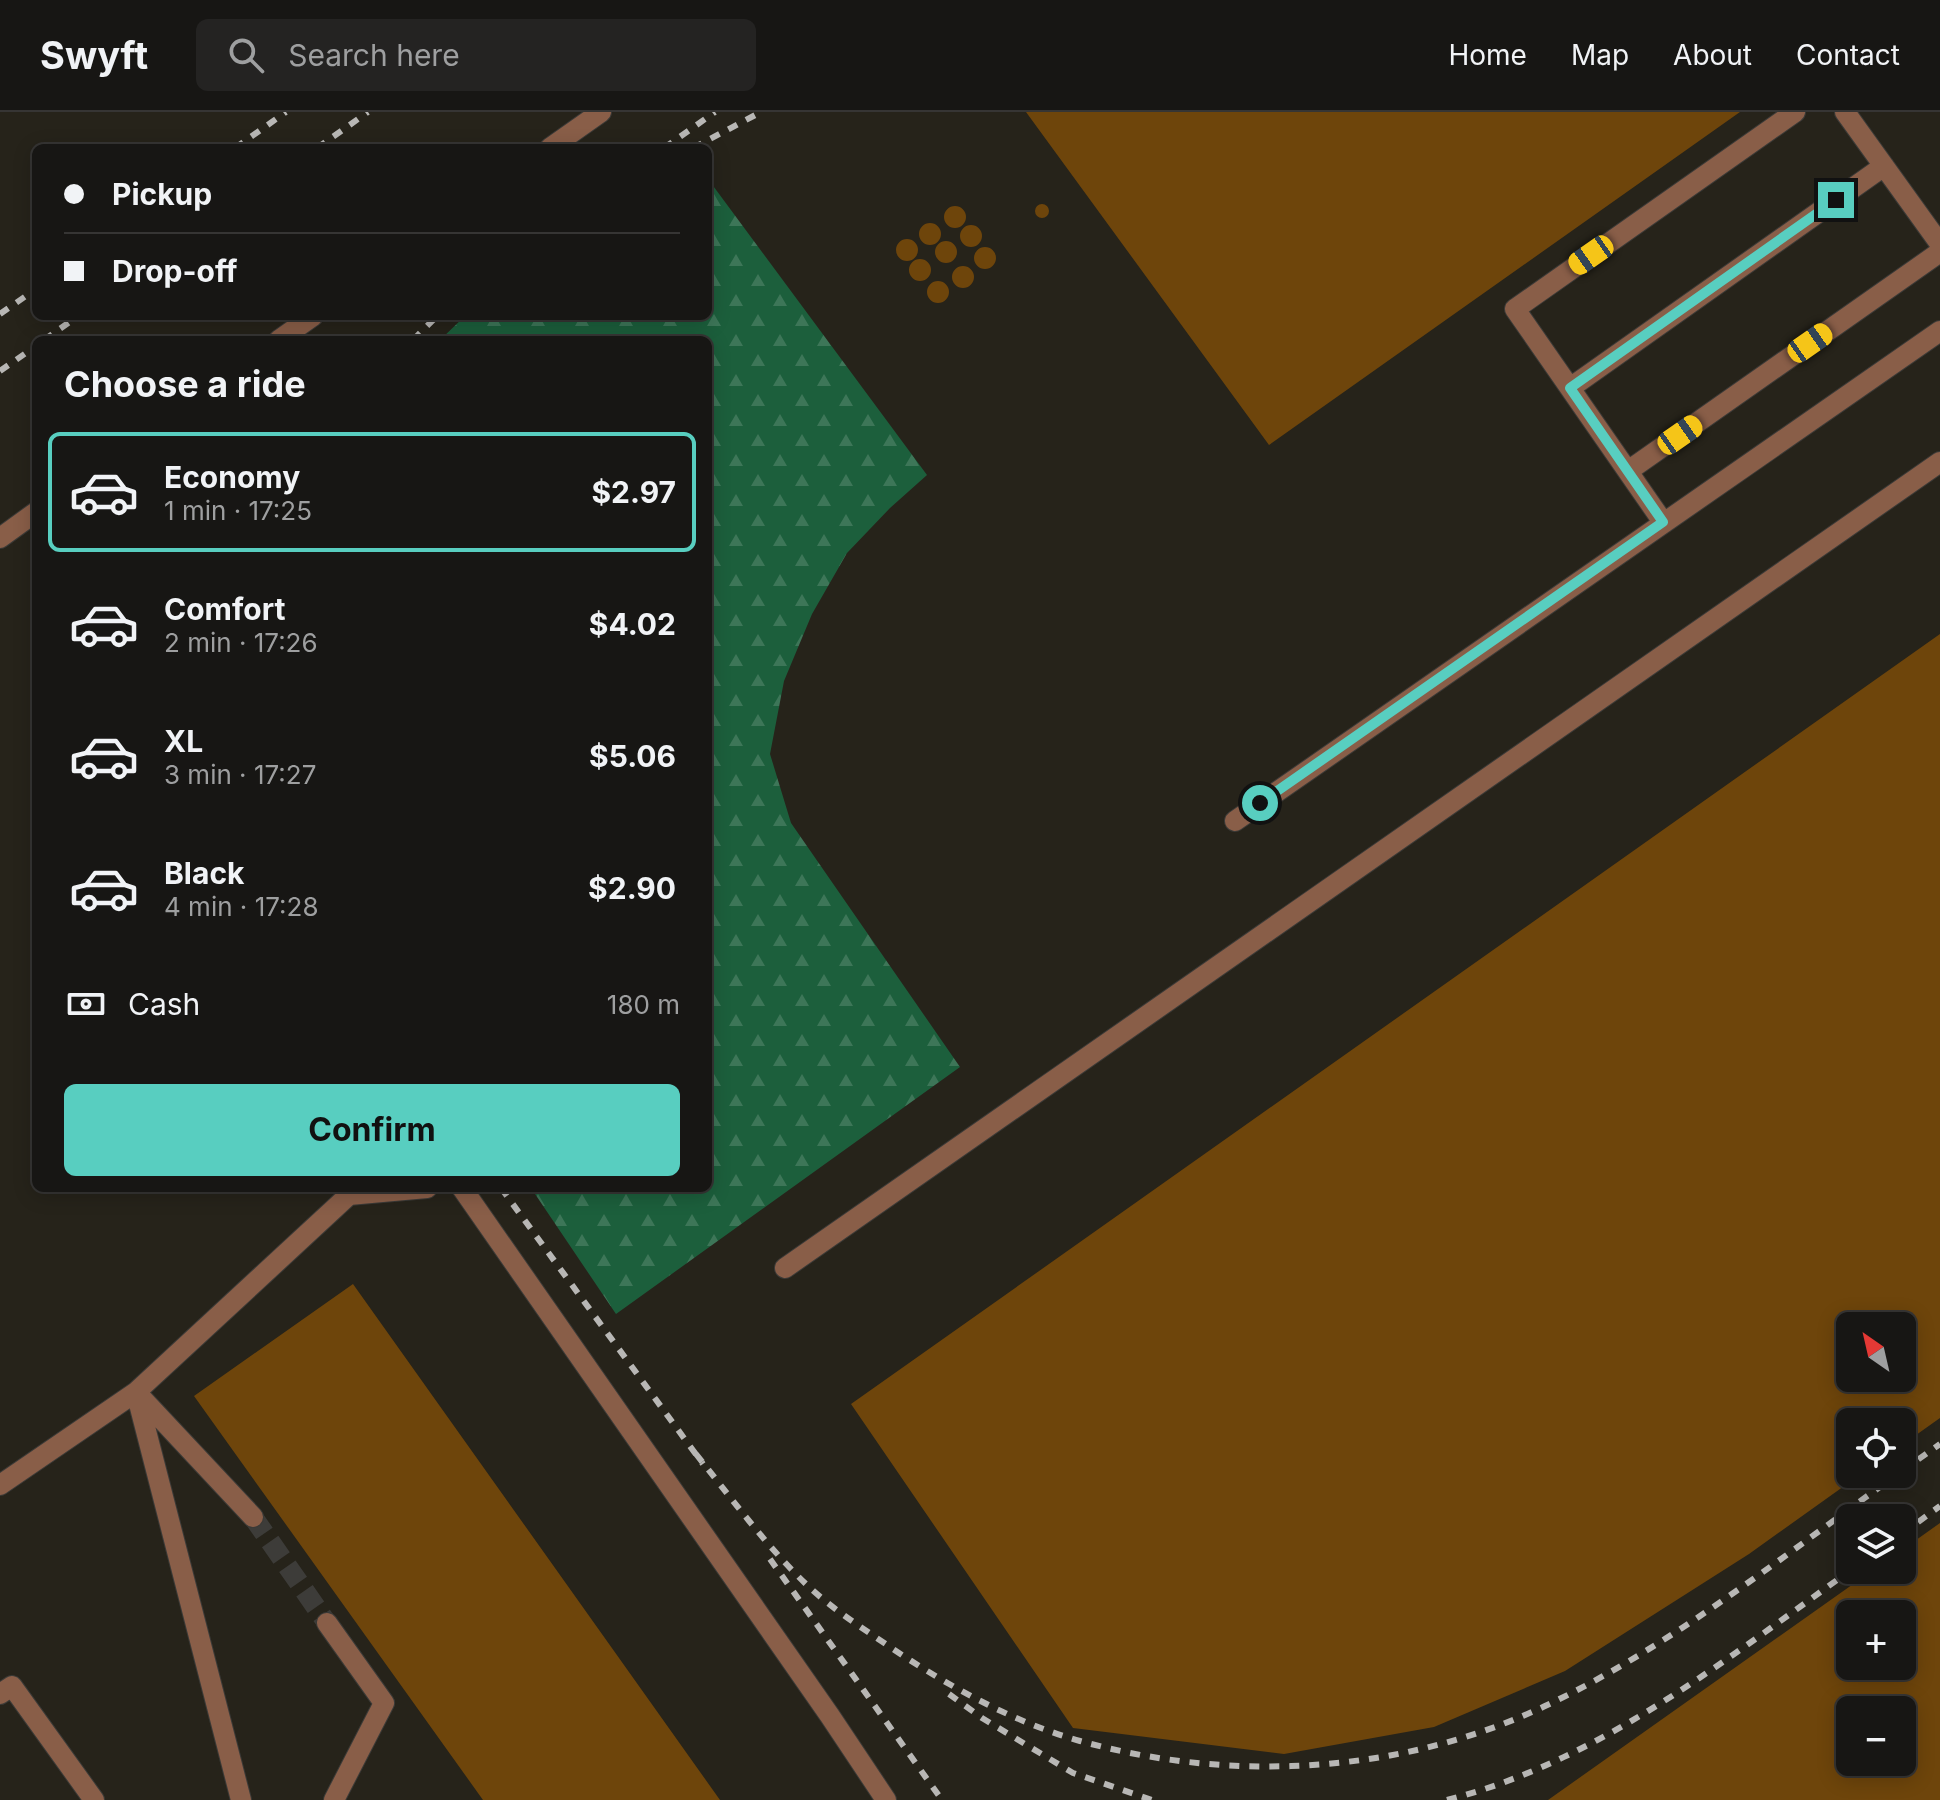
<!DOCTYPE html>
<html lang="en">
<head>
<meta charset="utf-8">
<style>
  body { margin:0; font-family:Inter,sans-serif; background:#242322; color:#f1f3f6; height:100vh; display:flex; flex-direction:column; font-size:30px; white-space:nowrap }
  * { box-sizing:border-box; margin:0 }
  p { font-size:26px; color:#9e9fa0 }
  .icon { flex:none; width:44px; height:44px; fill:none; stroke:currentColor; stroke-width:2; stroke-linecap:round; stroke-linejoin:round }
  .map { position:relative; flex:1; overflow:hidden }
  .panel { position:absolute; left:32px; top:224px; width:680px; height:856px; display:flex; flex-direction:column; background:#171614; border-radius:12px; box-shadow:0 4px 20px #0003,0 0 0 2px #363534 }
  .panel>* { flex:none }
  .banner { position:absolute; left:32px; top:32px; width:680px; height:176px; border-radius:12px; box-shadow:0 4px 20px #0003,0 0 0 2px #363534; display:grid; align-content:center; height:176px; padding:0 32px; background:#171614 }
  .needle { width:52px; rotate:326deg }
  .tools { position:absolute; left:1836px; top:1200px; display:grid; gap:16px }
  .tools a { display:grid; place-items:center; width:80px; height:80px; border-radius:12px; background:#171614; box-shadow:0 4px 20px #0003,0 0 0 2px #363534; font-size:40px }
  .end { position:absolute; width:36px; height:36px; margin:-18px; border:10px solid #58cec0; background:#111; box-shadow:0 0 0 4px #111 }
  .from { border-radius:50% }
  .car { position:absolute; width:24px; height:48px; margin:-24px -12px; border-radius:10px; box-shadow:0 0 6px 2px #0007; background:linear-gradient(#f5c518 24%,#345 0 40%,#f5c518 0 76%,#345 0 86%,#f5c518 0) }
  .banner b { display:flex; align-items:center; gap:28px; height:76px; font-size:30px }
  .banner b+b { border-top:2px solid #363534 }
  .banner i { width:20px; height:20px; background:#f1f3f6 }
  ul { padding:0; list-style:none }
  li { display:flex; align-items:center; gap:24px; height:120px; margin:0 16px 12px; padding:0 16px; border:4px solid transparent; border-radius:12px }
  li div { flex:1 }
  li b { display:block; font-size:30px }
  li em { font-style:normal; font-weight:700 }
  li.on { border-color:#58cec0 }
  li>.icon { width:72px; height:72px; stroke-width:1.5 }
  h2 { padding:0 32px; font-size:36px; line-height:96px }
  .pay { display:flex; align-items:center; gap:20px; height:88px; padding:0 32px; font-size:30px }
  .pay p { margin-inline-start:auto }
  .button { display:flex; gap:16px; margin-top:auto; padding:16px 32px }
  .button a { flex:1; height:92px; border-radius:12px; background:#58cec0; color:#111; font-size:32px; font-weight:700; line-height:92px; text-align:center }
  header { display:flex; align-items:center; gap:48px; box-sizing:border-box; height:112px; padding:0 40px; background:#171614; border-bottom:2px solid #363534 }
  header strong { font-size:38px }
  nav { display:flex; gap:44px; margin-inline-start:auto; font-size:28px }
  .search { width:560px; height:72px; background:#242322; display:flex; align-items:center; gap:20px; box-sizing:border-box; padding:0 28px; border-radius:12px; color:#9e9fa0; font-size:30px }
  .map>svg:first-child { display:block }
  .built { fill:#26231a; fill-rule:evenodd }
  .forest { fill:url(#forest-firs) }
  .building { fill:#6e450b; fill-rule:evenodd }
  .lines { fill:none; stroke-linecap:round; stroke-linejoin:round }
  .minor-tunnel { stroke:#3d3c39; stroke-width:20; stroke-dasharray:20 10; stroke-linecap:butt }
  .minor-casing { stroke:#3b3a37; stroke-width:22 }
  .minor { stroke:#895e48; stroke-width:20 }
  .rail { stroke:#b8b7b5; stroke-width:6; stroke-dasharray:10 10; stroke-linecap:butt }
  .route { stroke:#58cec0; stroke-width:10 }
</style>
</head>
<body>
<header>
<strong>Swyft</strong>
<div class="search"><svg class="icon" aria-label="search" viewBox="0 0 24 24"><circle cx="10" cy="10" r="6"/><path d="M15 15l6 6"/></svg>Search here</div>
<nav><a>Home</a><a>Map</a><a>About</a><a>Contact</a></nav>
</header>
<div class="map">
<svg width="1940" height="1688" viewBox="0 0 1940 1688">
  <defs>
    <pattern id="forest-firs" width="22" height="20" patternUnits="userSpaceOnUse" patternTransform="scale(2)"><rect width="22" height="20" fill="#1c5f3c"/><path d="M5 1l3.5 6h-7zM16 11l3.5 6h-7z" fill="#3d7658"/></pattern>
  </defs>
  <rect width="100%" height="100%" fill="#1f1e1b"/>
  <path class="built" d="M0 0H1940V1688H0ZM36 36H708V204H36ZM36 228H708V1076H36ZM1850 1214H1902V1266H1850ZM1850 1310H1902V1362H1850ZM1850 1406H1902V1458H1850ZM1850 1502H1902V1554H1850ZM1850 1598H1902V1650H1850Z"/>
  <path class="forest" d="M708 67 927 363 890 396 847 441 812 502 784 569 770 642 791 711 960 955 616 1202 531 1076H708V228H440L465 204H708Z"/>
  <path class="building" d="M1026 0H1740L1269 333Z
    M1035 99a7 7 0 1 1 14 0a7 7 0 1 1-14 0Z
    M944 105a11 11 0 1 1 22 0a11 11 0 1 1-22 0Z
    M919 122a11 11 0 1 1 22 0a11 11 0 1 1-22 0Z
    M960 124a11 11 0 1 1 22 0a11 11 0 1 1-22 0Z
    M896 138a11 11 0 1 1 22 0a11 11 0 1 1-22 0Z
    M935 140a11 11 0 1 1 22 0a11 11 0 1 1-22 0Z
    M974 146a11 11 0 1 1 22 0a11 11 0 1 1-22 0Z
    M909 158a11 11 0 1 1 22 0a11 11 0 1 1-22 0Z
    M952 165a11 11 0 1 1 22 0a11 11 0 1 1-22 0Z
    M927 180a11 11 0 1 1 22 0a11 11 0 1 1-22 0Z
    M1940 522V1306L1902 1333V1310H1850V1362H1861L1749 1442 1565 1559 1434 1615 1284 1642 1073 1616 851 1292ZM1850 1214H1902V1266H1850Z
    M353 1172 720 1688H483L194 1284Z
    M1940 1411V1688H1548L1873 1458H1902V1438ZM1850 1502H1902V1554H1850ZM1850 1598H1902V1650H1850Z"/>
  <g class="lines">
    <path class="minor-tunnel" d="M253 1405 327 1511"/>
    <defs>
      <path id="minor" d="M1845 0 1940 132
        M550 36 601 0
        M279 228 313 204
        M1570 276 1884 54
        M1628 359 1940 140
        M1663 410 1515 197 1795 0
        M0 426 36 400
        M1235 709 1940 219
        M462 1076 830 1604 886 1688
        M785 1156 1940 350
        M0 1373 136 1280 253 1405
        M327 1511 384 1591 334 1688
        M0 1582 12 1574 94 1688
        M241 1688 136 1280 349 1083 427 1076"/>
    </defs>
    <use href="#minor" class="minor-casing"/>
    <use href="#minor" class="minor"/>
    <path class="rail" d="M235 36 286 0
      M317 36 368 0
      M664 36 715 0
      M693 36 761 0
      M0 202 36 177
      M44 228 78 204
      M413 228 437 204
      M0 259 36 234
      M501 1076 703 1352
      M696 1342C732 1387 767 1435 809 1475 835 1499 864 1517 893 1537 950 1575 1013 1610 1080 1629 1231 1671 1400 1662 1543 1595 1671 1535 1784 1443 1898 1362
      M1902 1359 1940 1332
      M1902 1422 1940 1394
      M770 1447 942 1688
      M949 1582 982 1606 1073 1661 1152 1688
      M1447 1688C1600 1649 1725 1548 1851 1458"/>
  </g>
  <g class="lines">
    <path class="route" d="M1260 691 1663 410 1570 276 1836 88"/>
  </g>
</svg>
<div class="tools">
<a><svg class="needle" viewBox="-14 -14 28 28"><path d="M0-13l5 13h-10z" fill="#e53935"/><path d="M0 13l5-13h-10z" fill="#9e9fa0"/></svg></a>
<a><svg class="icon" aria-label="locate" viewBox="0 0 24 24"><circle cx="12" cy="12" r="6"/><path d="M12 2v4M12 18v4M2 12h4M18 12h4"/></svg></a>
<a><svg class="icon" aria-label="layers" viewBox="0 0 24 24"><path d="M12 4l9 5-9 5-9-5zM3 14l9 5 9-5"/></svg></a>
<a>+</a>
<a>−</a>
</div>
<i class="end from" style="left:1260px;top:691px"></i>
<i class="end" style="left:1836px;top:88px"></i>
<i class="car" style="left:1591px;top:143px;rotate:235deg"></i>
<i class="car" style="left:1810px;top:231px;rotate:55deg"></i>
<i class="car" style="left:1680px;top:323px;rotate:55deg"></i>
<div class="banner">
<b><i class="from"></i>Pickup</b>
<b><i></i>Drop-off</b>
</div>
<section class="panel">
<h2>Choose a ride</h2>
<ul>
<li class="on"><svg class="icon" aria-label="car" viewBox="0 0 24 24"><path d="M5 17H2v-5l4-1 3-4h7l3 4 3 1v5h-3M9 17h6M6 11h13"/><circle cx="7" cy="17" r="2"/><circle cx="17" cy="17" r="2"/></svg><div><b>Economy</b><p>1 min · 17:25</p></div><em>$2.97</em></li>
<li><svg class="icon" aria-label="car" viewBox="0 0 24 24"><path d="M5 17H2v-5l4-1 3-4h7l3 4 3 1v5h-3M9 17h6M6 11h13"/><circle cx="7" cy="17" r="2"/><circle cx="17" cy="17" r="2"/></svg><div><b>Comfort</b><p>2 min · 17:26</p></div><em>$4.02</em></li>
<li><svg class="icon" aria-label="car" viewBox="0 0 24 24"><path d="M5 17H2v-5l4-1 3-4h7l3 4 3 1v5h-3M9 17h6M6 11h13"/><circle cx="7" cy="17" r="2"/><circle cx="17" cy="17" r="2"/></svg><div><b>XL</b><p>3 min · 17:27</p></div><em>$5.06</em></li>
<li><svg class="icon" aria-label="car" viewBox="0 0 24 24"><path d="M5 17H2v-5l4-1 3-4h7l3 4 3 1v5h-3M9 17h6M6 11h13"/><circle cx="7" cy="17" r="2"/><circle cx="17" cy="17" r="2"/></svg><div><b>Black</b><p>4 min · 17:28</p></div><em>$2.90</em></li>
</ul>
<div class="pay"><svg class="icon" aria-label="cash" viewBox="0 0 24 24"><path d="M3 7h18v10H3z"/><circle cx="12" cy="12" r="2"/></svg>Cash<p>180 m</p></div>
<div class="button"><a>Confirm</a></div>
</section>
</div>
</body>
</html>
